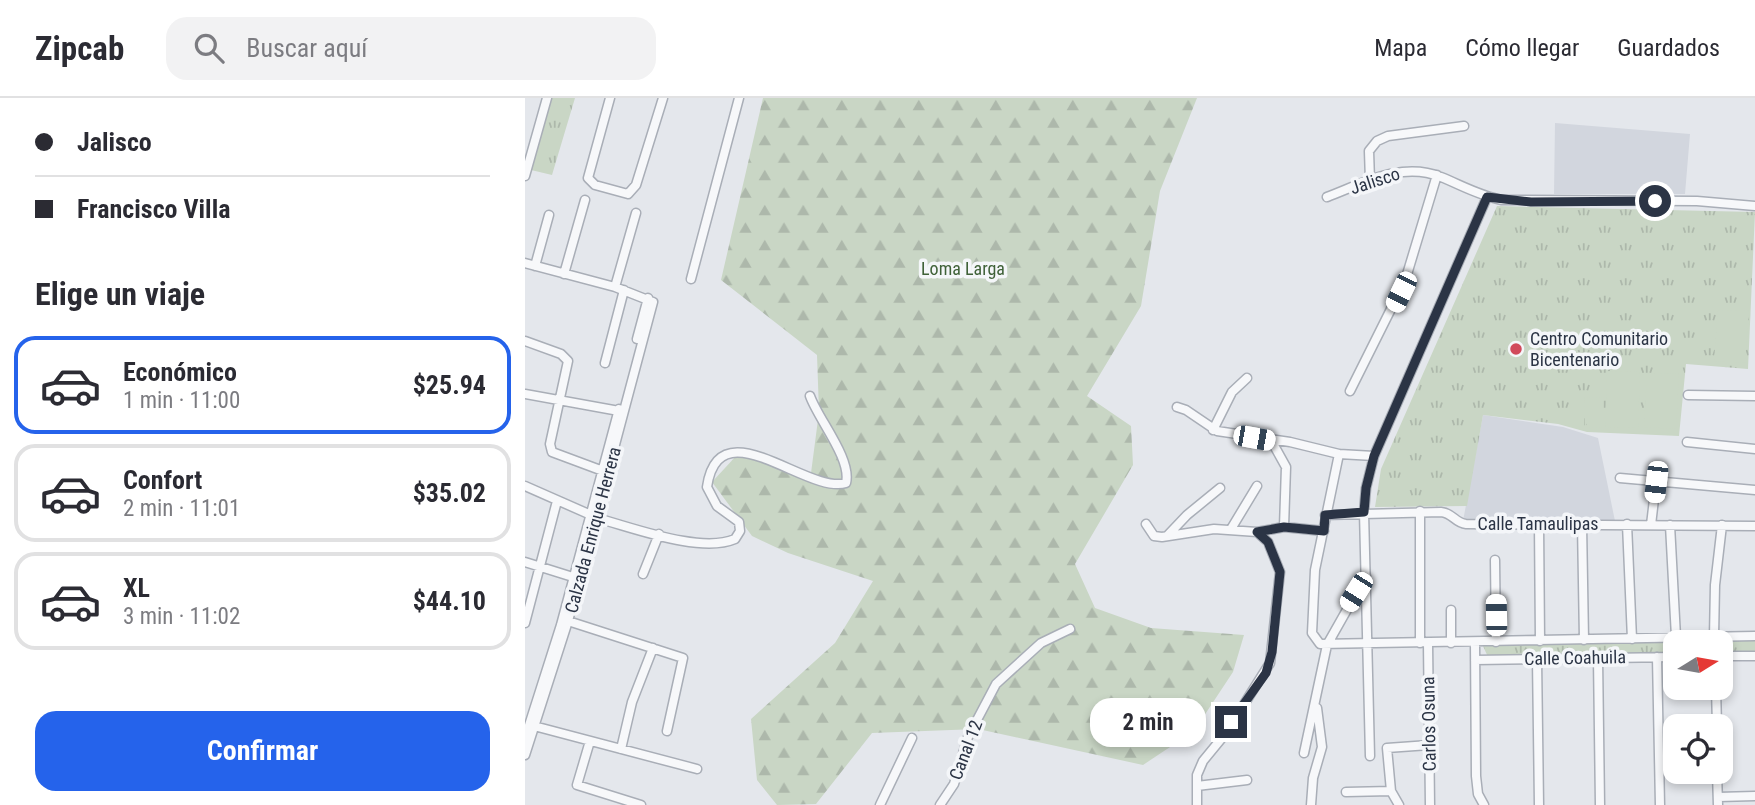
<!DOCTYPE html>
<html lang="es">
<head>
<meta charset="utf-8">
<style>
  body { margin:0; font-family:"Roboto Condensed",sans-serif; background:#f2f2f3; color:#2b2b33; height:100vh; display:flex; flex-direction:column; font-size:26px; white-space:nowrap }
  * { box-sizing:border-box; margin:0 }
  p { font-size:23px; color:#7c7c81 }
  .icon { flex:none; width:38px; height:38px; fill:none; stroke:currentColor; stroke-width:2; stroke-linecap:round; stroke-linejoin:round }
  .map { position:relative; flex:1; overflow:hidden }
  .details { display:flex; flex-direction:column; background:#fff; width:525px }
  .details>* { flex:none }
  .hud { display:grid; align-content:center; height:154px; padding:0 35px; background:#fff }
  .needle { width:46px; rotate:79deg }
  .tools { position:absolute; left:1138px; top:532px; display:grid; gap:14px }
  .tools a { display:grid; place-items:center; width:70px; height:70px; border-radius:14px; background:#fff; box-shadow:0 4px 10px #0003; font-size:35px }
  .end { position:absolute; width:32px; height:32px; margin:-16px; border:9px solid #2b3445; background:#fff; box-shadow:0 0 0 4px #fff }
  .from { border-radius:50% }
  .bubble { position:absolute; height:49px; border-radius:21px; background:#fff; box-shadow:0 4px 10px #0003; font-size:23px; font-weight:700; line-height:49px; text-align:center }
  .car { position:absolute; width:21px; height:42px; margin:-21px -10px; border-radius:9px; box-shadow:0 0 5px 2px #0007; background:linear-gradient(#fff 24%,#345 0 40%,#fff 0 76%,#345 0 86%,#fff 0) }
  .hud b { display:flex; align-items:center; gap:24px; height:66px; font-size:26px }
  .hud b+b { border-top:2px solid #e1e1e2 }
  .hud i { width:18px; height:18px; background:#2b2b33 }
  ul { padding:0; list-style:none }
  li { display:flex; align-items:center; gap:21px; height:98px; margin:0 14px 10px; padding:0 21px; border:4px solid #e1e1e2; border-radius:21px }
  li div { flex:1 }
  li b { display:block; font-size:26px }
  li em { font-style:normal; font-weight:700 }
  li.active { border-color:#2563eb }
  li>.icon { width:63px; height:63px; stroke-width:1.5 }
  h2 { padding:0 35px; font-size:32px; line-height:84px }
  .button { display:flex; gap:14px; margin-top:auto; padding:14px 35px }
  .button a { flex:1; height:80px; border-radius:21px; background:#2563eb; color:#fff; font-size:28px; font-weight:700; line-height:80px; text-align:center }
  header { display:flex; align-items:center; gap:42px; box-sizing:border-box; height:98px; padding:0 35px; background:#fff; border-bottom:2px solid #e1e1e2 }
  header strong { font-size:33px }
  nav { display:flex; gap:38px; margin-inline-start:auto; font-size:24px }
  .search { width:490px; height:63px; background:#f2f2f3; display:flex; align-items:center; gap:18px; box-sizing:border-box; padding:0 24px; border-radius:21px; color:#7c7c81; font-size:26px }
  main { display:flex; flex:1; min-height:0 }
  .map>svg:first-child { display:block }
  .built { fill:#d2d6de }
  .grass { fill:url(#grass-tufts) }
  .forest { fill:url(#forest-firs) }
  .pitch { fill:#c9d6c5 }
  .lines { fill:none; stroke-linecap:round; stroke-linejoin:round }
  .minor-casing { stroke:#a9aeb7; stroke-width:11 }
  .minor { stroke:#f7f8fa; stroke-width:8 }
  .route { stroke:#2b3445; stroke-width:9 }
  .poi-dot { fill:#d1495b; stroke:#f4f6f9; stroke-width:2.5 }
  .labels { text-anchor:middle; stroke-width:7; stroke-linejoin:round; paint-order:stroke }
  .street-label { font-size:18px; fill:#2b3445; stroke:#f4f6f9 }
  .park-label { font-size:18px; fill:#3f6138; stroke:#f4f6f9 }
  .poi-label { font-size:18px; fill:#2b3445; stroke:#f4f6f9; text-anchor:start }
</style>
</head>
<body>
<header>
<strong>Zipcab</strong>
<div class="search"><svg class="icon" aria-label="search" viewBox="0 0 24 24"><circle cx="10" cy="10" r="6"/><path d="M15 15l6 6"/></svg>Buscar aquí</div>
<nav><a>Mapa</a><a>Cómo llegar</a><a>Guardados</a></nav>
</header>
<main>
<section class="details">
<div class="hud">
<b><i class="from"></i>Jalisco</b>
<b><i></i>Francisco Villa</b>
</div>
<h2>Elige un viaje</h2>
<ul>
<li class="active"><svg class="icon" aria-label="car" viewBox="0 0 24 24"><path d="M5 17H2v-5l4-1 3-4h7l3 4 3 1v5h-3M9 17h6M6 11h13"/><circle cx="7" cy="17" r="2"/><circle cx="17" cy="17" r="2"/></svg><div><b>Económico</b><p>1 min · 11:00</p></div><em>$25.94</em></li>
<li><svg class="icon" aria-label="car" viewBox="0 0 24 24"><path d="M5 17H2v-5l4-1 3-4h7l3 4 3 1v5h-3M9 17h6M6 11h13"/><circle cx="7" cy="17" r="2"/><circle cx="17" cy="17" r="2"/></svg><div><b>Confort</b><p>2 min · 11:01</p></div><em>$35.02</em></li>
<li><svg class="icon" aria-label="car" viewBox="0 0 24 24"><path d="M5 17H2v-5l4-1 3-4h7l3 4 3 1v5h-3M9 17h6M6 11h13"/><circle cx="7" cy="17" r="2"/><circle cx="17" cy="17" r="2"/></svg><div><b>XL</b><p>3 min · 11:02</p></div><em>$44.10</em></li>
</ul>
<div class="button"><a>Confirmar</a></div>
</section>
<div class="map">
<svg width="1230" height="707" viewBox="0 0 1230 707">
  <defs>
    <pattern id="grass-tufts" width="24" height="20" patternUnits="userSpaceOnUse" patternTransform="scale(1.75)"><rect width="24" height="20" fill="#c9d6c5"/><path d="M3 7l-1-3M5 7V3M7 7l1-3M15 17l-1-3M17 17v-4M19 17l1-3" fill="none" stroke="#adb8ab"/></pattern>
    <pattern id="forest-firs" width="22" height="20" patternUnits="userSpaceOnUse" patternTransform="scale(1.75)"><rect width="22" height="20" fill="#c9d6c5"/><path d="M5 1l3.5 6h-7zM16 11l3.5 6h-7z" fill="#adb8ab"/></pattern>
  </defs>
  <rect width="100%" height="100%" fill="#e4e7ec"/>
  <path class="built" d="M1030 25 1165 36 1160 96H1029Z
    M958 317 1038 329 1073 340 1090 423H938Z"/>
  <path class="grass" d="M27 0H50L27 77 6 72Z
    M972 108 1230 114 1223 271 1161 266 1154 338 1062 334 1033 326 958 317 942 408 850 409 856 371Z
    M1230 542V559H1195V544H1150V559H963L958 548Z"/>
  <path class="forest" d="M238 0H672L635 93 616 208 562 298 606 328 608 367 550 466 570 510 626 530 719 537 708 574 669 633 618 667 453 631 347 635 291 706 252 707 232 682 226 621 310 545 348 483 263 455 227 438 187 384 212 357 286 375 294 314 292 257 196 182Z"/>
  <path class="pitch" d="M1193 212 1224 213 1220 265 1189 263Z
    M1082 273 1115 274 1113 330 1080 329Z
    M1122 275 1154 276 1151 331 1119 329Z
    M1045 299H1060L1059 328H1045Z
    M1077 299V330L1062 329V300Z"/>
  <g class="lines">
    <defs>
      <path id="minor" d="M85 0 63 80 70 87 103 96 111 87 138 0
        M0 78 22 0
        M845 83 844 53 852 43 863 38 939 28
        M802 99C839 85 877 63 916 79 936 87 955 98 977 102L1172 103 1230 108
        M0 165 90 189 128 204 43 523 0 657
        M10 168 24 117
        M39 176 60 102
        M166 181 214 0
        M90 189 111 115
        M112 241 123 200
        M0 243 36 256 43 263 25 346 27 354 78 373
        M80 265 99 192
        M825 293 880 183 912 77
        M0 296 94 313
        M1163 297 1230 298
        M652 309 661 312 692 333 765 344 814 356 849 358
        M688 332 707 294 722 280
        M746 342 761 369 759 429
        M1162 344 1230 351
        M814 356 790 472 787 535 795 546 1230 538
        M1095 380 1230 392
        M0 388 66 417
        M800 417 916 414C928 415 930 425 941 426L1230 428
        M71 420C107 429 175 456 210 441L215 433 214 424 192 408 182 389C194 308 282 397 321 385 327 361 293 321 285 298
        M621 426 629 438 637 439 689 431 732 434 759 429 799 433
        M1014 426 1015 543
        M1057 426 1059 542
        M1102 426 1107 541
        M1126 427 1131 384
        M1145 427 1151 539
        M706 431 732 388
        M643 437 662 417 695 390
        M970 462 971 544
        M0 464 51 480
        M118 476 134 436
        M926 512V545
        M43 523 158 560 142 633
        M0 525 32 403
        M1189 539 1190 487 1197 427
        M895 545V413
        M903 545 905 707
        M950 545 951 678 953 696 959 707
        M1195 558H1230
        M1132 559 1135 707
        M1073 560 1075 707
        M1012 561 1014 707
        M950 562 1150 559
        M1191 590 1192 628
        M9 628 172 671
        M0 640 36 527 94 311
        M65 643 52 687 116 707
        M96 651 107 604 128 550
        M779 655 802 547 841 478
        M845 658 839 414 841 390 849 358 962 99
        M1192 674 1193 707
        M672 688 722 682
        M821 694 866 693
        M1193 699 1230 698
        M355 707 387 640
        M415 707 429 686 443 639 471 586 516 545 545 531
        M672 707V677L678 663 701 635 745 565 755 474 743 444 732 434
        M786 707 788 680 797 649 792 610
        M874 707 866 693 862 650 904 647"/>
    </defs>
    <use href="#minor" class="minor-casing"/>
    <use href="#minor" class="minor"/>
  </g>
  <g class="lines">
    <path class="route" d="M706 624 741 575 747 554 755 474 743 444 732 434 759 429 799 433 800 417 839 414 841 390 849 358 962 99 1006 104 1130 103"/>
  </g>
  <circle class="poi-dot" cx="991" cy="251" r="7"/>
  <g class="labels">
    <g class="street-label">
      <text transform="translate(850 83) rotate(-18)" y="6">Jalisco</text>
      <text x="1013" y="432">Calle Tamaulipas</text>
      <text transform="translate(68 432) rotate(-75)" y="6">Calzada Enrique Herrera</text>
      <text transform="translate(1050 560) rotate(-1)" y="6">Calle Coahuila</text>
      <text transform="translate(904 626) rotate(-91)" y="6">Carlos Osuna</text>
      <text transform="translate(441 652) rotate(-69)" y="6">Canal 12</text>
    </g>
    <g class="park-label">
      <text x="438" y="177">Loma Larga</text>
    </g>
    <g class="poi-label">
      <text x="1005" y="247">Centro Comunitario<tspan x="1005" dy="21">Bicentenario</tspan></text>
    </g>
  </g>
</svg>
<div class="tools">
<a><svg class="needle" viewBox="-14 -14 28 28"><path d="M0-13l5 13h-10z" fill="#e53935"/><path d="M0 13l5-13h-10z" fill="#7c7c81"/></svg></a>
<a><svg class="icon" aria-label="locate" viewBox="0 0 24 24"><circle cx="12" cy="12" r="6"/><path d="M12 2v4M12 18v4M2 12h4M18 12h4"/></svg></a>
</div>
<i class="end from" style="left:1130px;top:103px"></i>
<i class="end" style="left:706px;top:624px"></i>
<div class="bubble" style="left:565px;top:600px;width:116px">2 min</div>
<i class="car" style="left:876px;top:194px;rotate:206deg"></i>
<i class="car" style="left:729px;top:340px;rotate:100deg"></i>
<i class="car" style="left:1131px;top:384px;rotate:187deg"></i>
<i class="car" style="left:831px;top:494px;rotate:212deg"></i>
<i class="car" style="left:971px;top:517px;rotate:359deg"></i>
</div>
</main>
</body>
</html>
